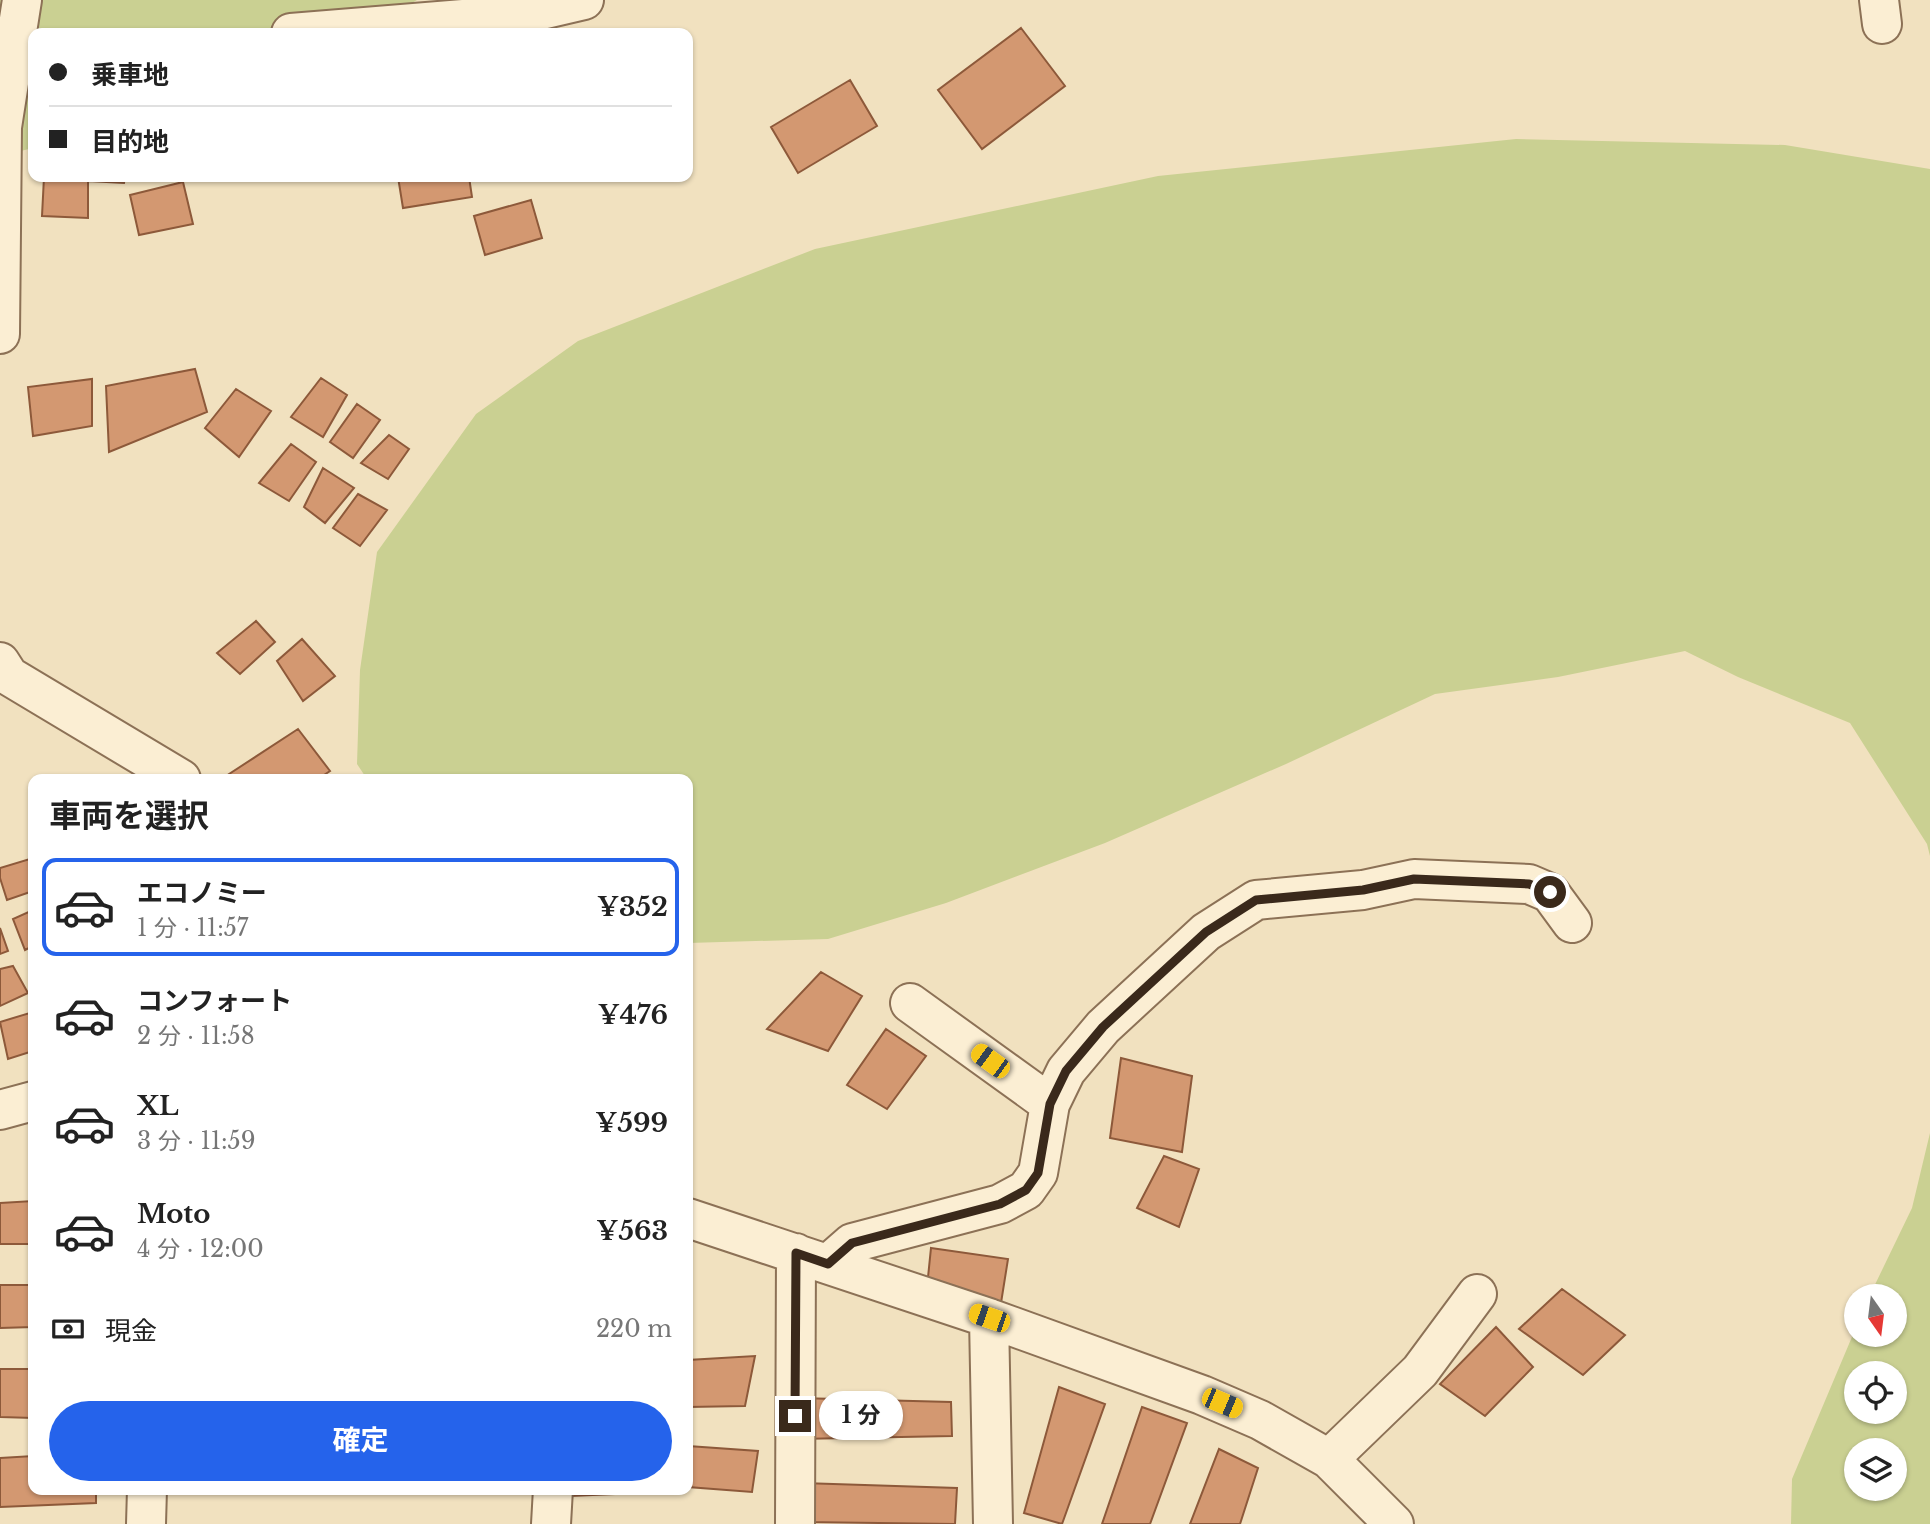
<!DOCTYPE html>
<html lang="ja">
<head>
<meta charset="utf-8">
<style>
  body { margin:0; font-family:"Libre Baskerville","Noto Sans JP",serif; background:#f6f6f6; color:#222; height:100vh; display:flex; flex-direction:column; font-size:26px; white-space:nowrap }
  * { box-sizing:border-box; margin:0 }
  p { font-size:23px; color:#767676 }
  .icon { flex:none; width:38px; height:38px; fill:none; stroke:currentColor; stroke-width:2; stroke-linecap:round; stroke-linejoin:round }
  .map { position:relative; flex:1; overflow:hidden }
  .panel { position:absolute; left:28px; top:774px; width:665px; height:721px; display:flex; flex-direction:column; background:#fff; border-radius:14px; box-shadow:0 2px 5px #0004 }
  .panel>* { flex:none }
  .hud { position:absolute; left:28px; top:28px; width:665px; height:154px; border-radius:14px; box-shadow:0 2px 5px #0004; display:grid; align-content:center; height:154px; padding:0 21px; background:#fff }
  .needle { width:46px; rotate:166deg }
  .fabs { position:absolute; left:1844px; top:1284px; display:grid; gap:14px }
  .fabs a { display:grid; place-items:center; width:63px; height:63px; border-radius:50%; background:#fff; box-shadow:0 2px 5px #0004; font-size:35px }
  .end { position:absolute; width:32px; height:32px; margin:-16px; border:9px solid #3a291b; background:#fff; box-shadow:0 0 0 4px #fff }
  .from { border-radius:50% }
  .bubble { position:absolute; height:49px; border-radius:24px; background:#fff; box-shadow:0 2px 5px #0004; font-size:23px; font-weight:700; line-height:49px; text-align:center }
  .car { position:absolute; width:21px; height:42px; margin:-21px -10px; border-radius:9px; box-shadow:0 0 5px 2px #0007; background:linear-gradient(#f5c518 24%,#345 0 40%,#f5c518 0 76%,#345 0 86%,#f5c518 0) }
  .hud b { display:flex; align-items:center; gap:24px; height:66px; font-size:26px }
  .hud b+b { border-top:2px solid #e0e0e0 }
  .hud i { width:18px; height:18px; background:#222 }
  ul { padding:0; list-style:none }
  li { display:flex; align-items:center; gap:21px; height:98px; margin:0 14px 10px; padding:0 7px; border:4px solid transparent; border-radius:14px }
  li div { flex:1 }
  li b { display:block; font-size:26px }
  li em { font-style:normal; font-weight:700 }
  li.on { border-color:#2563eb }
  li>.icon { width:63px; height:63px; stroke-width:1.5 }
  h2 { padding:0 21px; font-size:32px; line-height:84px }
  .pay { display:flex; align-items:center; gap:18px; height:77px; padding:0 21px; font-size:26px }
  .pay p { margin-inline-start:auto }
  .cta { display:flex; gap:14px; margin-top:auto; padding:14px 21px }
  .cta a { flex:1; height:80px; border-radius:42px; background:#2563eb; color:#fff; font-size:28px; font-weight:700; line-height:80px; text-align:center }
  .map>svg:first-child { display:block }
  .green { fill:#cad092; fill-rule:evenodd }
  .building { fill:#d39871; stroke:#8d593a; stroke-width:2 }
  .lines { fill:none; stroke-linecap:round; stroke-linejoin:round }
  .minor-casing { stroke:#8c7156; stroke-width:42 }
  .minor { stroke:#fbeed3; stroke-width:38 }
  .route { stroke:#3a291b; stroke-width:9 }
</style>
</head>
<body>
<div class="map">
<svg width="1930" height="1524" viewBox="0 0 1930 1524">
  <rect width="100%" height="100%" fill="#f1e1bf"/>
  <path class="green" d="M0 0H417L357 33H33V148L0 156Z
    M1516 139 1785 145 1930 169V856L1927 844 1850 723 1738 677 1685 651 1558 677 1435 694 1286 764 1105 843 946 903 828 939 688 943V779H367L357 764 360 670 377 552 476 414 578 341 815 249 1158 176Z
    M1930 1133V1524H1791L1792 1479 1857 1325V1335H1895V1297H1869L1912 1208ZM1857 1374H1895V1412H1857ZM1857 1451H1895V1489H1857Z"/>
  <path class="building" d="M1021 28 1065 86 982 149 938 90Z
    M850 80 877 126 798 173 771 127Z
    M44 177H125L124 183 88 181V218L42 216Z
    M398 177H469L472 197 403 208Z
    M183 182 193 224 139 235 130 195Z
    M531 200 542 238 485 255 474 216Z
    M195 369 207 412 109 452 106 386Z
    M321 378 347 395 323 437 291 417Z
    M92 379V426L33 436 28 387Z
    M236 389 271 411 239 457 205 428Z
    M357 404 380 420 353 458 330 442Z
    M389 435 409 449 388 479 361 463Z
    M291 444 316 462 289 501 259 483Z
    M323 468 354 488 325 523 304 507Z
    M358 494 387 510 360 546 333 528Z
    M256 621 275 642 240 674 217 653Z
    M302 639 335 676 303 701 277 661Z
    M298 729 330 771 318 779 223 778Z
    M33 858V891L7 900 0 878V868Z
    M33 910V946L25 950 13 919Z
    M0 928 8 951 0 954Z
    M13 966 28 993 0 1006V969Z
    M821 972 862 996 828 1051 767 1029Z
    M33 1012V1051L8 1059 0 1022Z
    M886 1029 926 1056 887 1109 847 1085Z
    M1121 1058 1192 1076 1182 1152 1110 1138Z
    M1164 1156 1199 1169 1179 1227 1137 1208Z
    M33 1201V1244H0V1203Z
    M931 1248 1008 1259 1001 1303 927 1287Z
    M0 1285H33V1327L0 1328Z
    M1562 1289 1625 1335 1583 1375 1519 1329Z
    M1496 1327 1533 1367 1485 1416 1440 1384Z
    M755 1356 745 1406 688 1407V1360Z
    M0 1369H33V1418L0 1417Z
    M1059 1387 1105 1404 1062 1524 1024 1513Z
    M798 1398 951 1402 952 1436 798 1439Z
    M1142 1407 1187 1423 1150 1524H1102Z
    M688 1446 758 1451 752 1492 688 1487Z
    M1219 1449 1258 1468 1240 1524H1190Z
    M33 1456V1489H96V1503L0 1507V1458Z
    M802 1483 957 1488 955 1524 803 1522Z
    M572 1489H637V1493L571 1496Z"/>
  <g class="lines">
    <defs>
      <path id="minor" d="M1879 0 1882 24
        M291 33 524 14 584 0
        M0 334 2 127 22 0
        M0 662 9 676 181 779
        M910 1003 1050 1104
        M0 1110 33 1101
        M688 1218 989 1318 1202 1395 1260 1420 1329 1459 1394 1524
        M828 1264 852 1243 1000 1204 1026 1190 1038 1173 1050 1104 1066 1071 1103 1027 1206 932 1256 900 1363 890 1414 879 1529 884 1550 893 1572 923
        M989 1318 993 1524
        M1329 1459 1420 1371 1477 1294
        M146 1524 147 1489
        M551 1524 553 1489
        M795 1524 796 1253"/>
    </defs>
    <use href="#minor" class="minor-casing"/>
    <use href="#minor" class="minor"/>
  </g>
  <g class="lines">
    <path class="route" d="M795 1416 796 1253 828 1264 852 1243 1000 1204 1026 1190 1038 1173 1050 1104 1066 1071 1103 1027 1206 932 1256 900 1363 890 1414 879 1529 884 1550 892"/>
  </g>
</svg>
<div class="fabs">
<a><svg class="needle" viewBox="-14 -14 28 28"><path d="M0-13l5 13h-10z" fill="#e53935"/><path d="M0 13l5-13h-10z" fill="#767676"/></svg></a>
<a><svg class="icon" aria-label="locate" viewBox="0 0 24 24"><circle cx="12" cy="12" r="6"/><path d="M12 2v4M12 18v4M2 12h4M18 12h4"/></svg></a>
<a><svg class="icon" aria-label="layers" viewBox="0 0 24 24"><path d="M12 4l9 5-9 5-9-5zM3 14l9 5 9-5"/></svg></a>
</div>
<i class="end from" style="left:1550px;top:892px"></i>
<i class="end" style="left:795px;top:1416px"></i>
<div class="bubble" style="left:819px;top:1391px;width:84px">1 分</div>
<i class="car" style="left:990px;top:1061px;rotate:306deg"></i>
<i class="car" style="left:989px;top:1318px;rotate:289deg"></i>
<i class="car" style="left:1222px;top:1403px;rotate:113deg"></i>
<div class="hud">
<b><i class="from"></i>乗車地</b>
<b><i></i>目的地</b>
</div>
<section class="panel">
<h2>車両を選択</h2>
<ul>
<li class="on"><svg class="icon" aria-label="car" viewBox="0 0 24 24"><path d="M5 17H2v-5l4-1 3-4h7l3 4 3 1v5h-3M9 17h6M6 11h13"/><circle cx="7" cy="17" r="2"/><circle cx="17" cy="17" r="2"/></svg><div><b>エコノミー</b><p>1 分 · 11:57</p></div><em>¥352</em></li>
<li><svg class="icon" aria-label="car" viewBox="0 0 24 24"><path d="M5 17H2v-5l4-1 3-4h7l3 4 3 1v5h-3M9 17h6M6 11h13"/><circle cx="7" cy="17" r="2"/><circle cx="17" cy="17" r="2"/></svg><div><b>コンフォート</b><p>2 分 · 11:58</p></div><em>¥476</em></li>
<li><svg class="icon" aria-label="car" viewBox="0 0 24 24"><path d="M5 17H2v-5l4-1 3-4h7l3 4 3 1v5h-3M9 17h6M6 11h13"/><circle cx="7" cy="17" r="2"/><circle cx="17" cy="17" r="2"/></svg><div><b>XL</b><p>3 分 · 11:59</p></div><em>¥599</em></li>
<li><svg class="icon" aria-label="car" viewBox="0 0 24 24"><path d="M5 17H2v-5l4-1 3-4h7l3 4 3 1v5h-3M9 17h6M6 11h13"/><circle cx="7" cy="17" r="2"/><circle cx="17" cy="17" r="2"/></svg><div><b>Moto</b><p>4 分 · 12:00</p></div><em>¥563</em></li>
</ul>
<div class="pay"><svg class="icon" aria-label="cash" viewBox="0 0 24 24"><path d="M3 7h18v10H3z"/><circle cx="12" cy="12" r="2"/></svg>現金<p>220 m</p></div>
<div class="cta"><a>確定</a></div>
</section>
</div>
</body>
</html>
